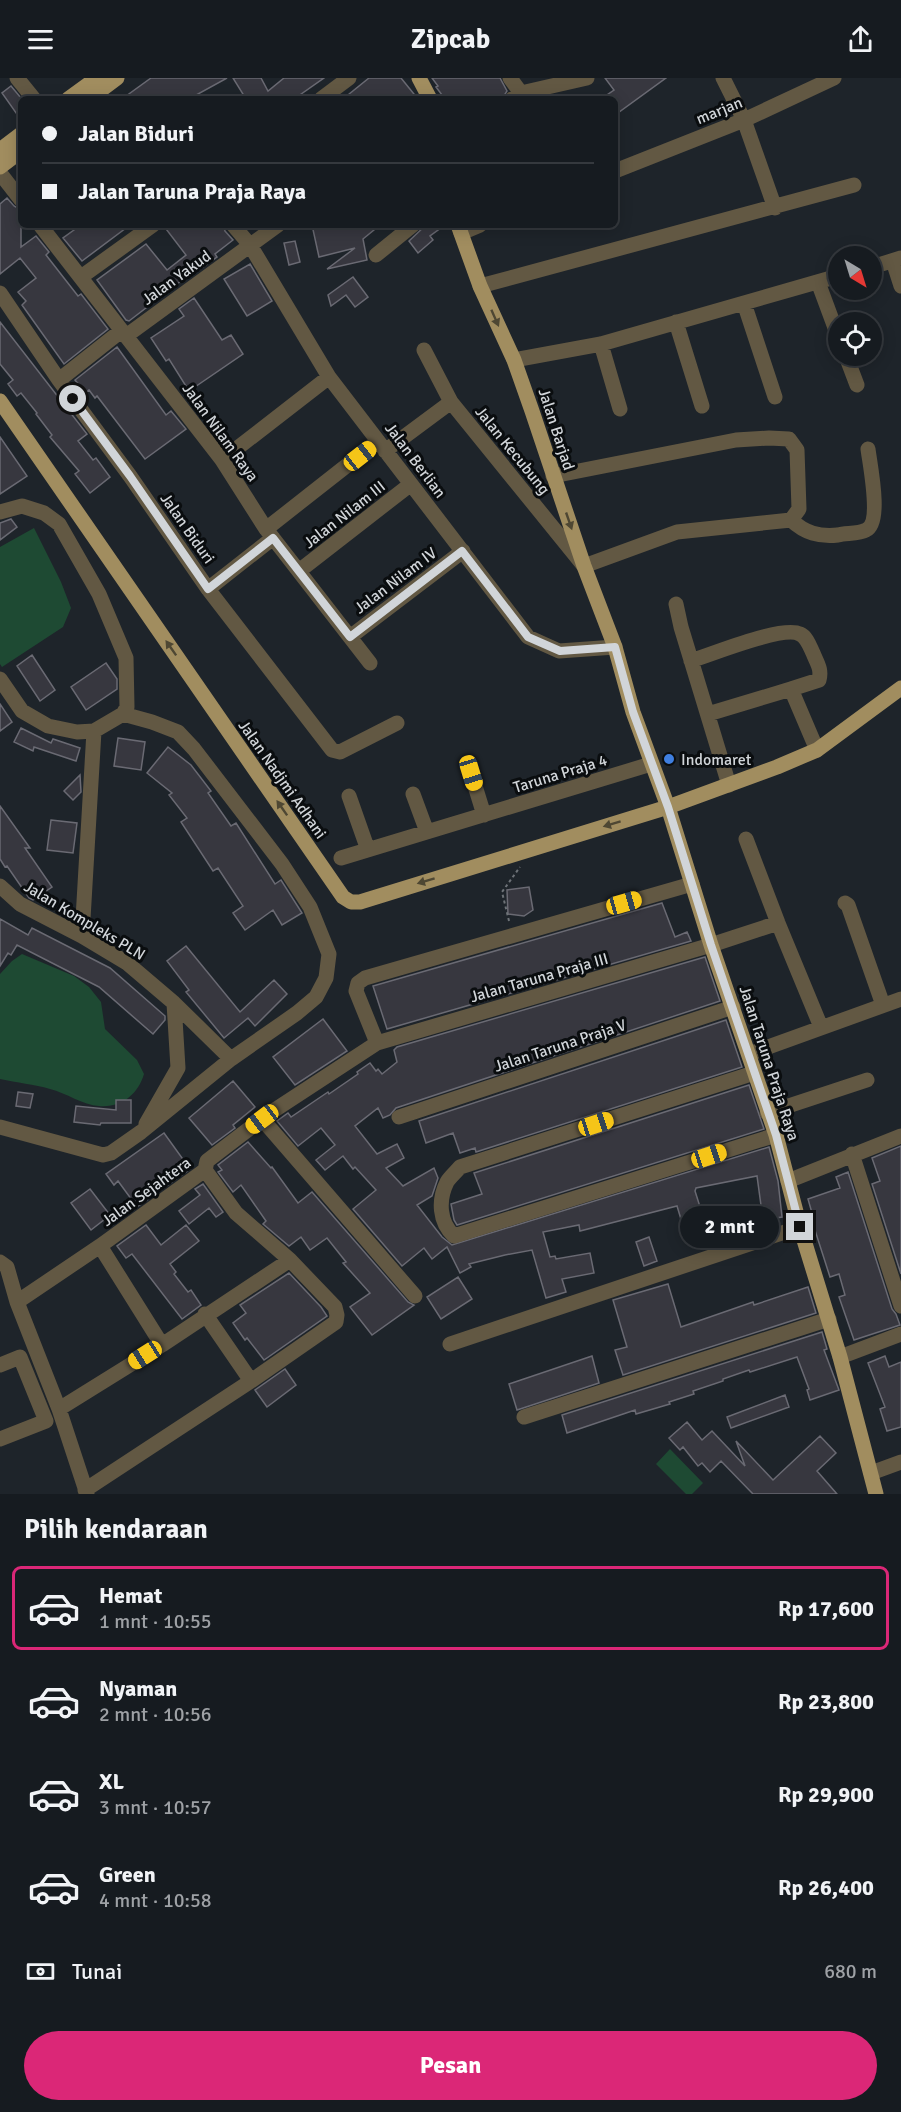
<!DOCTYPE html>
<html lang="id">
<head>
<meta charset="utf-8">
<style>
  body { margin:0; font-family:Signika,sans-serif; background:#1f2429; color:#f1f3f6; height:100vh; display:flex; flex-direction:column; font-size:22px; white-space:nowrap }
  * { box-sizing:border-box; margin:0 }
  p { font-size:20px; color:#9ea1a5 }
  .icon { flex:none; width:33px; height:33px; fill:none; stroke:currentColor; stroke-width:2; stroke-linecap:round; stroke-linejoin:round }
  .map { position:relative; height:1416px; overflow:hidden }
  .drawer { display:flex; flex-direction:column; background:#161b20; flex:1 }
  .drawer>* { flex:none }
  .banner { position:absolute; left:18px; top:18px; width:600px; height:132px; border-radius:9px; box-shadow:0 3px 15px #0003,0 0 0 2px #35393e; display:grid; align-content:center; height:132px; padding:0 24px; background:#161b20 }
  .needle { width:39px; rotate:142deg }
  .fabs { position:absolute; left:828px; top:168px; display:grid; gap:12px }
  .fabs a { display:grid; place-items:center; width:54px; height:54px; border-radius:50%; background:#161b20; box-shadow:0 3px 15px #0003,0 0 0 2px #35393e; font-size:30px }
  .end { position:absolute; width:27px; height:27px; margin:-14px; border:8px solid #d1d5d9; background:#111; box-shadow:0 0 0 3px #111 }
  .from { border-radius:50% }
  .bubble { position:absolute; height:42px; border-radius:21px; background:#161b20; box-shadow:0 3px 15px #0003,0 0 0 2px #35393e; font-size:20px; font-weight:700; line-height:42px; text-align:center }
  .car { position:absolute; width:18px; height:36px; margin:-18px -9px; border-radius:8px; box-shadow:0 0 4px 2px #0007; background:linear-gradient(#f5c518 24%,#345 0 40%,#f5c518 0 76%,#345 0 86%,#f5c518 0) }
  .banner b { display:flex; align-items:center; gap:21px; height:57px; font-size:22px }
  .banner b+b { border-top:2px solid #35393e }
  .banner i { width:15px; height:15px; background:#f1f3f6 }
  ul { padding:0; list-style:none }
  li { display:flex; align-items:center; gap:18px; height:84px; margin:0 12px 9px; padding:0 12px; border:3px solid transparent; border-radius:9px }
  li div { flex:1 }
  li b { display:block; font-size:22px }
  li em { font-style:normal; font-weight:700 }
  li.selected { border-color:#db2777 }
  li>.icon { width:54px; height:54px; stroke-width:1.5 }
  h2 { padding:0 24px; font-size:27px; line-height:72px }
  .pay { display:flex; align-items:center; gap:15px; height:66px; padding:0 24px; font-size:22px }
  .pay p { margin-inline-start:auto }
  .primary-button { display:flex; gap:12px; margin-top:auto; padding:12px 24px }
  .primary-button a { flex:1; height:69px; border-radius:36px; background:#db2777; color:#fff; font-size:24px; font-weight:700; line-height:69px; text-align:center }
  header { display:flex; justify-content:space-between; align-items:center; height:78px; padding:0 24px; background:#161b20; font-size:27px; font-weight:700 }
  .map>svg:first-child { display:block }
  .green { fill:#1e4a33 }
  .building { fill:#37373f; stroke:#6a6a73; stroke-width:1.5 }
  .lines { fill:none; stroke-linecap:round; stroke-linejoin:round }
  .path { stroke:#6d7277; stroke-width:2; stroke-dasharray:3 3; stroke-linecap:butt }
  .minor { stroke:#625843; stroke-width:15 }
  .major { stroke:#a18d5f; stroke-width:15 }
  .oneway { fill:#4e4733 }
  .route { stroke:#d1d5d9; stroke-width:8 }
  .shop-dot { fill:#3f7fe0; stroke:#0a0d0f; stroke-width:2 }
  .labels { text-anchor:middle; stroke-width:6; stroke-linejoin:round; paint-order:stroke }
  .street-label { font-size:16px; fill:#d1d5d9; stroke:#0a0d0f }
  .poi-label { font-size:16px; fill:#d1d5d9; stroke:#0a0d0f; text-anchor:start }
</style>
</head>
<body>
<header><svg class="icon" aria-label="menu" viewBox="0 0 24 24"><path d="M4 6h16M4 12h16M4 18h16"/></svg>Zipcab<svg class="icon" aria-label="share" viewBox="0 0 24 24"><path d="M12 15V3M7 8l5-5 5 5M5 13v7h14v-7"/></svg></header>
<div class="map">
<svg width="901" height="1416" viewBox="0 0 901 1416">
  <rect width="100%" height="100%" fill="#1e242a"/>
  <path class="green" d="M34 450 61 504 71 530 63 549 2 589 0 586V469Z
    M22 876 74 898 89 909 101 924 105 951 137 982 144 996C138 1016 122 1030 99 1028 83 1027 66 1015 50 1011 34 1006 17 1005 0 1001V896L12 883Z
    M670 1371 703 1405 692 1416H686L656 1386Z"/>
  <path class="building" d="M151 0H227L189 21H122Z
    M233 0H261L268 13 284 0H324L294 21H246Z
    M369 0H401L418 21H343Z
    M432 0H500L507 13 502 21H445L436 9 438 8Z
    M605 0H666L615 37V21H601L614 12Z
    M11 8 21 20V42L2 15Z
    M7 120 14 128 21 132V169L36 158 49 174 46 177 78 218 81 216 108 251 64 286 22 227 26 223 18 214 36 200 20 180 0 196V126Z
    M81 147H130L82 183 63 160Z
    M163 147H223L225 153 233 162 215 176 217 179 199 192 198 190 129 243 126 242 97 202 146 166 167 192 186 177Z
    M312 147H380L363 161 367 182 327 191 355 170 319 179Z
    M426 147H445L430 158 433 162 418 175 409 163Z
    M295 163 300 184 289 187 284 165Z
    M250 186 272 223 247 238 224 201Z
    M353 199 368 219 355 229 346 217 331 228 328 217Z
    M194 220 222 262 231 257 243 276 189 313 169 281 166 283 151 260 184 238 179 231Z
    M0 244 87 356 78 363 93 382 96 380 110 399 90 415 75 396 79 393 50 359 52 357 36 336 37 335 21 315 17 318 8 306 13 302 0 286Z
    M117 269 166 337 171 333 186 351 145 381 97 318 95 320 89 312 86 315 75 302Z
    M0 359 27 398 0 416Z
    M11 441 17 449 0 462V445Z
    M32 577 55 612 40 623 17 588Z
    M106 585 117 601V611L86 632 71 609Z
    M0 626 12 644 0 653Z
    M21 650 51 665 53 661 80 670 76 683 34 669 33 673 14 664Z
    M118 660 145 664 141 692 114 688Z
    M168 669 191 687 211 713 208 715 231 748 236 745 275 806 281 802 302 835 282 847 273 832 245 852 233 835 243 828 218 790 213 793 181 744 187 740 169 717 172 715 147 695Z
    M80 697 81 714 73 722 64 713Z
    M0 728 30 770H25L52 809 33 822 29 820 7 788 5 789 0 781Z
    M51 742 77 745 73 775 47 772Z
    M529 809 533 832 524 838 508 836 507 812Z
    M662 825 675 859 687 854 691 863 387 951 373 908Z
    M0 841 28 857 32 850 110 890 165 938V942L153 956 99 909 17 867 11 877 8 875 0 888Z
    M186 868 240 934 274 902 287 916 255 948 248 940 224 960 186 914 189 912 167 883Z
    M705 879 720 923 396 1030 390 1037 383 1040 378 1030 355 1048 377 1076 397 1066 404 1080 386 1090 403 1108 434 1090 438 1100 432 1118 417 1127 442 1159 452 1167 769 1069 778 1103 782 1139 763 1142 757 1098 696 1110 695 1113 708 1154 687 1161 677 1128 580 1153 579 1147 543 1154 550 1179 555 1178 556 1181 590 1175 594 1195 562 1201 566 1214 546 1220 532 1172 505 1177 469 1186 471 1189 460 1195 447 1169 432 1181 424 1170 402 1188 353 1131 376 1112 355 1089 353 1091 343 1078 325 1092 316 1082 335 1067 321 1050 298 1068 277 1043 288 1035 291 1039 328 1014 329 1016 358 996 357 994 370 985 376 993 378 991 382 996 397 984 394 972 397 969Z
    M323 941 347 973 295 1007 273 979Z
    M726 942 742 989 476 1074 475 1070 460 1075 453 1055 426 1065 419 1043Z
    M233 1003 255 1029 233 1047 235 1050 212 1067 189 1040Z
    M749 1007 764 1051 457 1147 454 1142 451 1126 482 1116 474 1095Z
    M18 1014 33 1016 30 1030 16 1028Z
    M116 1022H131V1045H101L100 1047 74 1044 76 1028 116 1032Z
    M164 1055 190 1091 137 1129 118 1103 114 1107 106 1096Z
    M248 1064 271 1090 272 1089 298 1125 312 1114 408 1224 414 1227 372 1257 350 1229 370 1215 343 1185 346 1184 327 1160 310 1172 301 1159 289 1168 263 1146 266 1143 241 1107 233 1114 218 1094 222 1092 218 1087Z
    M901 1068V1196L872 1106 880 1103 872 1080Z
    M848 1094 892 1231 896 1236 900 1247 854 1262 839 1219 845 1217 839 1196 830 1199 812 1143 814 1142 808 1121 840 1110 836 1099Z
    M203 1106 223 1134 216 1139 209 1130 189 1146 179 1133 200 1117 195 1111Z
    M90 1111 110 1137 91 1152 71 1125Z
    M146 1147 161 1167 186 1147 199 1163 170 1186 176 1194 174 1196 188 1214 191 1212 201 1227 182 1241 132 1176 126 1180 117 1168Z
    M649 1159 657 1183 644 1188 636 1164Z
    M289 1195 321 1229 327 1238 264 1282 247 1260 245 1262 233 1245 246 1235 240 1227Z
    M458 1199 472 1221 441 1241 427 1219Z
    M668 1206 681 1249 753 1224 754 1227 808 1209 816 1235 623 1297 615 1272 627 1269 613 1222Z
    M822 1254 827 1271 824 1272 839 1312 810 1322 807 1312 809 1311 797 1279 750 1294 749 1292 723 1301V1303L693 1313 694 1316 669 1324 670 1326 636 1336 635 1332 567 1355 562 1337Z
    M592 1278 599 1305 517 1332 509 1306Z
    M885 1278 889 1289 901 1284V1349L887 1353 880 1331 885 1329 868 1285Z
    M285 1291 296 1307 267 1329 255 1312Z
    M785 1317 789 1329 731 1350 727 1339Z
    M687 1344 702 1362 712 1353 745 1388 736 1363 773 1402 820 1358 836 1375 817 1393 837 1416H753L721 1383 710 1394 702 1385 698 1388 683 1369 680 1372 669 1360Z"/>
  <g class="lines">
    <path class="path" d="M509 843 502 814 520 789"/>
    <path class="minor" d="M17 0 34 21
      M510 0 521 15
      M723 0 744 42 775 130
      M321 21 349 0
      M512 21 521 15 587 0
      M615 93 744 42 834 0
      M0 95 21 122
      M40 147 222 382 266 451 370 585
      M233 147 250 167 329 299 528 559 559 573 615 569
      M461 155 480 147
      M376 177 413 147
      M893 183 901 208
      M872 189 901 180
      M81 199 153 147
      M818 204 838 258
      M480 208 854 107
      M0 215 59 302 130 398 208 511 332 672 340 674 397 645
      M744 225 775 319
      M676 244 702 328
      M126 258 278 147
      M601 266 620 331
      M424 272 451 324 584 488 677 454 791 442 799 431 797 372 789 361 769 360 736 362 553 398
      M846 278 857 307
      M514 282 601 266 838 198
      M59 302 121 253
      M385 373 451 324
      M222 382 329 299
      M0 434 22 428 44 435 59 446 99 516 126 580 127 629 123 636 94 653 77 654 48 648 22 633 0 601
      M791 442C805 455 819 459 838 457 846 455 859 456 866 452 882 445 870 387 868 371
      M266 451 378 363
      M299 493 411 406
      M208 511 273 460
      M676 526 681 549 729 707
      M350 559 463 473
      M691 583C712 576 783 547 800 556 807 559 810 569 813 575 817 585 822 591 819 602L791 611 817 672
      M708 636 791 611
      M471 695 484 737
      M413 716 427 754
      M349 718 368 772
      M746 761 778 845 821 949
      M341 780 651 686
      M0 808 20 826 82 858 127 885 174 925 231 981
      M845 825 848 827 883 927
      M82 858 94 653
      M377 965 356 913 358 905 365 900 692 806
      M749 976 901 921
      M754 995 460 1089C456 1094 450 1099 447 1104 438 1122 439 1144 454 1158L776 1057
      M767 1035 867 1002
      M399 1039 733 929
      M262 1041 415 1218
      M146 1046 178 990 174 925
      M0 1049 103 1077 111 1075 141 1054 231 981 297 935 316 919 326 900 329 876 310 829 282 786 194 671 178 654 152 644 123 636
      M852 1076 901 1228
      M788 1103 901 1058
      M100 1168 162 1267
      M0 1184 7 1189 17 1224 59 1331 87 1416
      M17 1224 100 1168 205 1092 207 1083 267 1037 377 965 711 867 778 845
      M205 1236 251 1303
      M450 1266 800 1149
      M840 1279 901 1256
      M0 1287 20 1279 46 1343 0 1361
      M59 1331 162 1267 290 1182
      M524 1339 829 1241
      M871 1395 901 1384
      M85 1412 251 1303 336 1244 337 1237 335 1229 290 1182 236 1135 205 1092"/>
    <path class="major" d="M419 0 430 21
      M68 21 97 0
      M89 21 117 0
      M0 72 21 56
      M0 89 21 73
      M458 147 480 208 514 282 532 333 584 488 615 569 633 634 668 729 711 867 776 1057 800 1149 840 1279 876 1416
      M0 323 343 819 351 824H360L668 729 777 689 817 672 901 610"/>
  </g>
  <defs><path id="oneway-solid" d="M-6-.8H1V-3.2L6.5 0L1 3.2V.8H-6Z" transform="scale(1.5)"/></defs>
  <g class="oneway">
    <use href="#oneway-solid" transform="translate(495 240) rotate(66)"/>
    <use href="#oneway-solid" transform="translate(569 443) rotate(71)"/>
    <use href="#oneway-solid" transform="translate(171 570) rotate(-125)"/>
    <use href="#oneway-solid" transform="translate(282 730) rotate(-125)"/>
    <use href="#oneway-solid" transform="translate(612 746) rotate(163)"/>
    <use href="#oneway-solid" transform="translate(426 803) rotate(163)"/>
  </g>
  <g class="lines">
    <path class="route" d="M73 321 130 398 208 511 273 460 350 559 462 473 528 559 560 573 615 569 633 634 668 729 711 867 776 1057 800 1149"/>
  </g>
  <circle class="shop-dot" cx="669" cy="681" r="6"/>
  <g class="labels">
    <g class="street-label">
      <text transform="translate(719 32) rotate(-22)" y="6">marjan</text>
      <text transform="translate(176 199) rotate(-36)" y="6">Jalan Yakud</text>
      <text transform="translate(557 351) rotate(72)" y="6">Jalan Barjad</text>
      <text transform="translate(221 354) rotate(54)" y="6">Jalan Nilam Raya</text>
      <text transform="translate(513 372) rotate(51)" y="6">Jalan Kecubung</text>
      <text transform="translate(416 382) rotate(53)" y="6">Jalan Berlian</text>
      <text transform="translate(344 436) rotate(-38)" y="6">Jalan Nilam III</text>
      <text transform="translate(188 450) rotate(55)" y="6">Jalan Biduri</text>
      <text transform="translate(395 502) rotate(-37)" y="6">Jalan Nilam IV</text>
      <text transform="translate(560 695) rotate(-17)" y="6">Taruna Praja 4</text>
      <text transform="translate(283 701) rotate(55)" y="6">Jalan Nadjmi Adhani</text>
      <text transform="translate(85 842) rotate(31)" y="6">Jalan Kompleks PLN</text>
      <text transform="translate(539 899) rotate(-16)" y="6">Jalan Taruna Praja III</text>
      <text transform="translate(560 967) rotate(-18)" y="6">Jalan Taruna Praja V</text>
      <text transform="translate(770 985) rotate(72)" y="6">Jalan Taruna Praja Raya</text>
      <text transform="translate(146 1113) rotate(-36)" y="6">Jalan Sejahtera</text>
    </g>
    <g class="poi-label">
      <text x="681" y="687">Indomaret</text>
    </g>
  </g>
</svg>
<div class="fabs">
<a><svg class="needle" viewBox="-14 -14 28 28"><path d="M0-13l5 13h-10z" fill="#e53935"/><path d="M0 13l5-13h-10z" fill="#9ea1a5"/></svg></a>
<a><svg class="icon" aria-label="locate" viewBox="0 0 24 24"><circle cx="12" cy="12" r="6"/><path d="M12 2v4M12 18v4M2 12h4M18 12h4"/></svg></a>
</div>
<i class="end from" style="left:73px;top:321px"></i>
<i class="end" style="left:800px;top:1149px"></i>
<div class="bubble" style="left:680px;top:1128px;width:99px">2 mnt</div>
<i class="car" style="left:360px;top:378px;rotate:52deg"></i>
<i class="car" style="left:471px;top:695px;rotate:163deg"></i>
<i class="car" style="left:624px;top:825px;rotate:74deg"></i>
<i class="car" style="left:262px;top:1041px;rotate:233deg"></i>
<i class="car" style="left:596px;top:1046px;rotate:72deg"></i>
<i class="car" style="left:709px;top:1078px;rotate:72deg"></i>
<i class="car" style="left:145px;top:1277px;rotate:238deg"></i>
<div class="banner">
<b><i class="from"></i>Jalan Biduri</b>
<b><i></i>Jalan Taruna Praja Raya</b>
</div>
</div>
<section class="drawer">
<h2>Pilih kendaraan</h2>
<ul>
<li class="selected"><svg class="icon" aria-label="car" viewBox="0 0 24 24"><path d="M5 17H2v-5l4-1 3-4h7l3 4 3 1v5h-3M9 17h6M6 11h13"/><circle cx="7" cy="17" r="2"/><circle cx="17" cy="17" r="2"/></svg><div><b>Hemat</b><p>1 mnt · 10:55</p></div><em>Rp 17,600</em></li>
<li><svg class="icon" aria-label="car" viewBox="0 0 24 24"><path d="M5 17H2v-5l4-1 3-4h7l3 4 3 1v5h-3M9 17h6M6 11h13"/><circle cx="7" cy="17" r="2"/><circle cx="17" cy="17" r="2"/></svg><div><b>Nyaman</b><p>2 mnt · 10:56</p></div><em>Rp 23,800</em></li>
<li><svg class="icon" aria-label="car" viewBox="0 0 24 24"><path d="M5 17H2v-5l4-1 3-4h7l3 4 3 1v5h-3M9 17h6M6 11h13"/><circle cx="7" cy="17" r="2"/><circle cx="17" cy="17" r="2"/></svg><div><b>XL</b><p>3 mnt · 10:57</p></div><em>Rp 29,900</em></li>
<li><svg class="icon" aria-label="car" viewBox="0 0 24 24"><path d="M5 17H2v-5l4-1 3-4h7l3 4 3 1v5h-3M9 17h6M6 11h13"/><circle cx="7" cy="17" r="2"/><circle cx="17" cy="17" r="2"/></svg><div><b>Green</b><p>4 mnt · 10:58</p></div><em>Rp 26,400</em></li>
</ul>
<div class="pay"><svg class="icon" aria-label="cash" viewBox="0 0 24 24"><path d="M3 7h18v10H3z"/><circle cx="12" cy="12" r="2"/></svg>Tunai<p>680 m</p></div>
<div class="primary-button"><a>Pesan</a></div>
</section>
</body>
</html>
